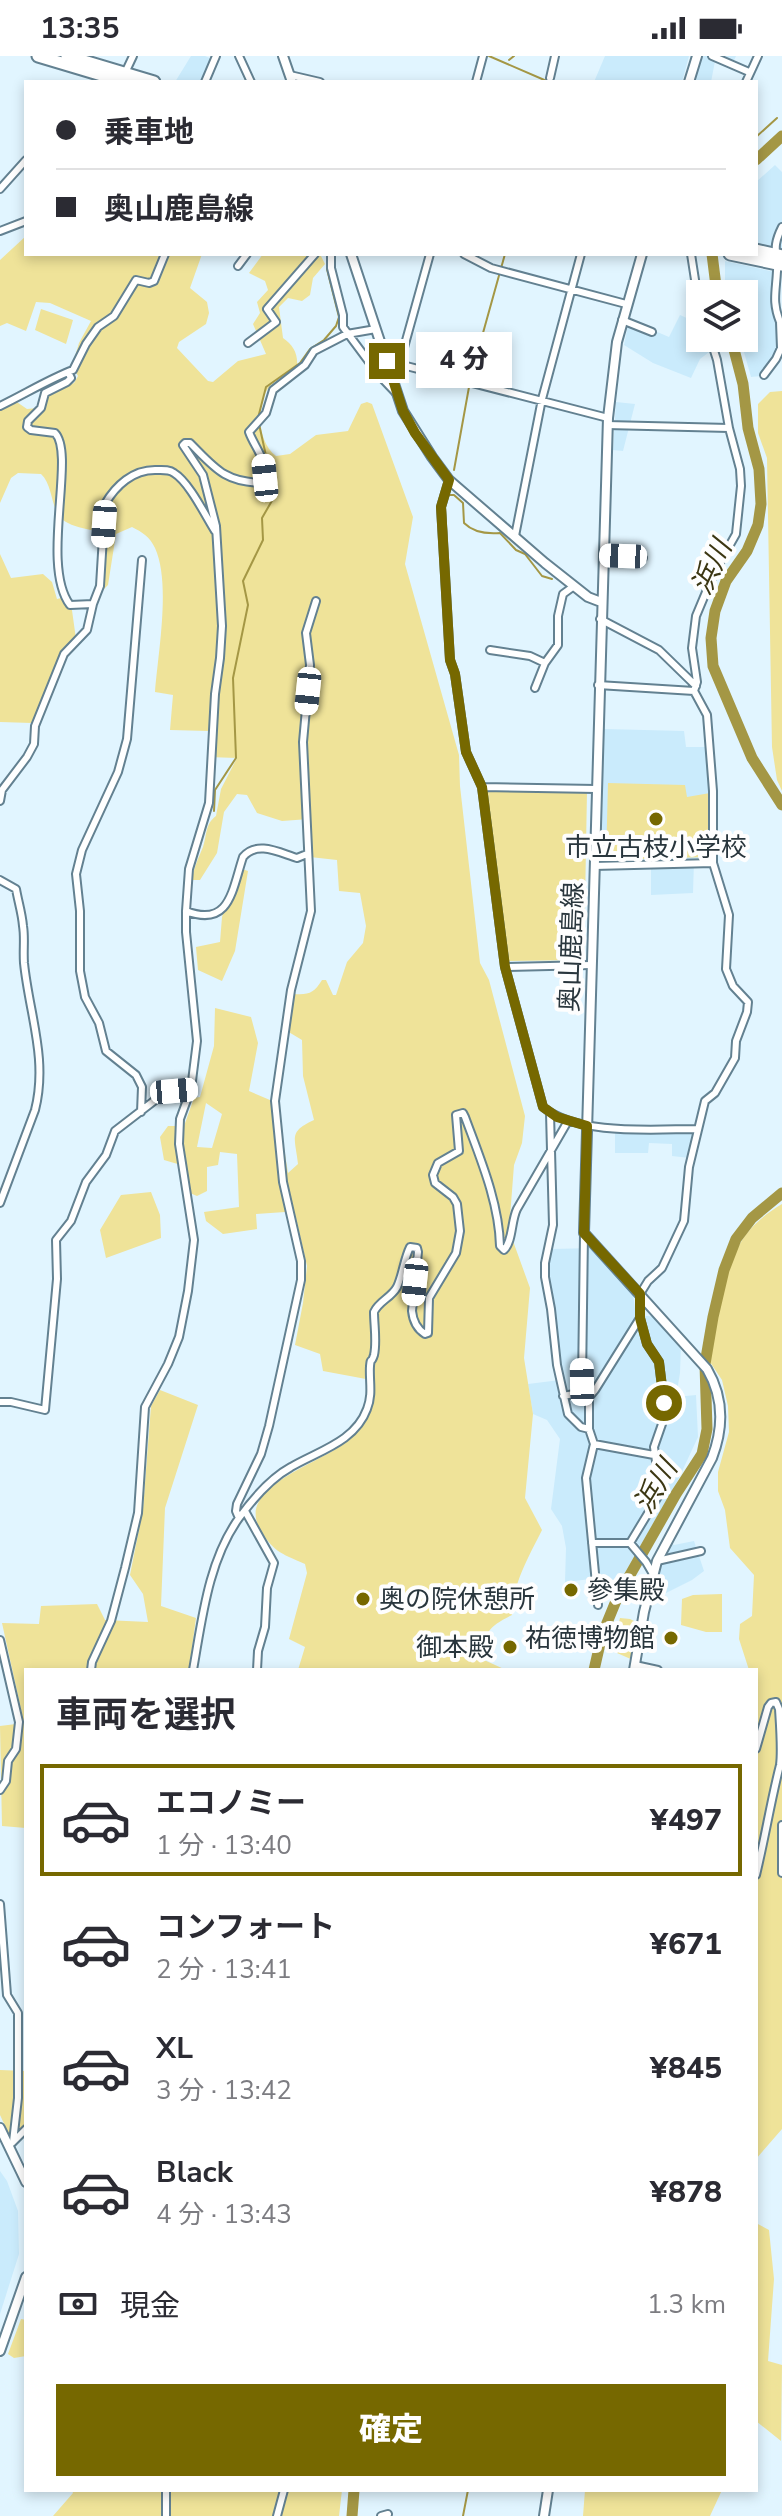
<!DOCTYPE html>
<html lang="ja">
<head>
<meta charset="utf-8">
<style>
  body { margin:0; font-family:"Nunito Sans","Noto Sans JP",sans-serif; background:#f7f7f7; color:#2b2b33; height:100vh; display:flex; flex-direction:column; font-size:30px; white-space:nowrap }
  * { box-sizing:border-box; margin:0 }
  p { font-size:26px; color:#7c7c81 }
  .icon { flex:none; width:44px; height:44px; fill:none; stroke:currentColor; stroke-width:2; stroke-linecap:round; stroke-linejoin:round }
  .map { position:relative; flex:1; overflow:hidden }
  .panel { position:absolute; left:24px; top:1612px; width:734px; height:824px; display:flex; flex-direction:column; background:#fff; border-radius:0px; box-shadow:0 4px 12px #0003 }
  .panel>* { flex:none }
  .top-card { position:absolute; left:24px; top:24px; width:734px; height:176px; border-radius:0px; box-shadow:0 4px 12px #0003; display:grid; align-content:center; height:176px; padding:0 32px; background:#fff }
  .fabs { position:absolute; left:686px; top:224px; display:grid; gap:16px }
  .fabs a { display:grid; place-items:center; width:72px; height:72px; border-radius:0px; background:#fff; box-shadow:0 4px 12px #0003; font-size:40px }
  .end { position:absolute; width:36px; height:36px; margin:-18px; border:10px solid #766800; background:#fff; box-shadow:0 0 0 4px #fff }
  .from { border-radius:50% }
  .bubble { position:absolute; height:56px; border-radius:0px; background:#fff; box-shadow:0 4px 12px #0003; font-size:26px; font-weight:800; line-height:56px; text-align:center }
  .car { position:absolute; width:24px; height:48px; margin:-24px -12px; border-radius:10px; box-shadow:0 0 6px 2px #0007; background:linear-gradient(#fff 24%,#345 0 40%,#fff 0 76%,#345 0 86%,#fff 0) }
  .top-card b { display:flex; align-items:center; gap:28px; height:76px; font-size:30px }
  .top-card b+b { border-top:2px solid #e1e1e2 }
  .top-card i { width:20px; height:20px; background:#2b2b33 }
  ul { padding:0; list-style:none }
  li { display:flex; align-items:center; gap:24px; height:112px; margin:0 16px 12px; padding:0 16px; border:4px solid transparent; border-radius:0px }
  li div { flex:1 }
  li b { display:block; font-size:30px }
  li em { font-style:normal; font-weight:800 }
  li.active { border-color:#766800 }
  li>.icon { width:72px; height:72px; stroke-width:1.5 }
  h2 { padding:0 32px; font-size:36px; line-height:96px }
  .pay { display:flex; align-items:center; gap:20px; height:88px; padding:0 32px; font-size:30px }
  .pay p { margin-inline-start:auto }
  .cta { display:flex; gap:16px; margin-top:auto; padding:16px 32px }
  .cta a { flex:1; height:92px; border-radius:0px; background:#766800; color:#fff; font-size:32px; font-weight:800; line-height:92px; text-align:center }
  .status { display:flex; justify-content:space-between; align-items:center; height:56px; padding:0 40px; background:#fff; direction:ltr }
  .status svg { height:22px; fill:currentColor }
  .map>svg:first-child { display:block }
  .built { fill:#caebfc }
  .green { fill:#efe399; fill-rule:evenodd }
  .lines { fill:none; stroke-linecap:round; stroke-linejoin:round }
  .stream { stroke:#a49745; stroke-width:2 }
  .river { stroke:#a49745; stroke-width:11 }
  .street-casing { stroke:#638191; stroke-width:10 }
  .secondary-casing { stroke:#638191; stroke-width:12 }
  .highway-casing { stroke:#638191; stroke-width:15 }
  .street { stroke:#fff; stroke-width:6 }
  .secondary { stroke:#fff; stroke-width:8 }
  .highway { stroke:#fff; stroke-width:11 }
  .route { stroke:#766800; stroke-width:10 }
  .poi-dot { fill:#766800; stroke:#fefefe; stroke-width:3 }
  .labels { text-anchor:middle; stroke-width:8; stroke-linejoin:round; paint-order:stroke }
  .poi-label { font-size:26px; fill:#29363d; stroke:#fefefe; text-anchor:start }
  .street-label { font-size:26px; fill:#29363d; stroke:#fefefe }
  .water-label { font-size:28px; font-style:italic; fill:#3c3713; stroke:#fefefe }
</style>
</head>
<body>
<div class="status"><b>13:35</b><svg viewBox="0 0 49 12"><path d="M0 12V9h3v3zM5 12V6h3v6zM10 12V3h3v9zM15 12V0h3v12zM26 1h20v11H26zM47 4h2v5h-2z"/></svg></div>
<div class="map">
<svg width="782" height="2460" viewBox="0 0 782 2460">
  <rect width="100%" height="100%" fill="#e1f5ff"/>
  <path class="built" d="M191 0H205L212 3 202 26H175Z
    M605 0H689L682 26H594Z
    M701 0H736L731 11 715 5 711 26H694Z
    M775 109 782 116V195L756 189V126Z
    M725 205 775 216 772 249 778 264 777 291 774 303 761 320 751 321 740 282H744V238H728L725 229Z
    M698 252 700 282H706L713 293 700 303 691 322 653 307 624 289 629 264 669 281 680 259 691 264Z
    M616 346 635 348 623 395 613 394Z
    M604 673 684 675 686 691H707L712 735 710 804 694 805 693 837 651 839V806L601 807Z
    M615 1074 696 1075 690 1102 672 1100V1088L649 1087 648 1097H615Z
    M595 1192 632 1232 636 1259 658 1261 681 1289 680 1317 676 1341 696 1339 698 1381 678 1424 620 1525 591 1523 565 1526 566 1492 562 1470 551 1453 560 1383 547 1364 533 1358 528 1328 560 1324 555 1252 548 1221 551 1193Z
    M694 1485 704 1515 692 1524 654 1543 660 1510 671 1487 674 1489Z
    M0 2115 7 2125 18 2155 19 2198 0 2258Z"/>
  <path class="green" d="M26 180V198H202L190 232 207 246 209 257 206 268 179 286 177 292 208 325 213 326 238 305 266 298 253 268 260 257 257 246 268 234 265 225 249 217 263 198 276 200 320 198 325 208 313 222 310 239 302 245 288 242 279 251 283 282C293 289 298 297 297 310 289 317 272 325 267 334 256 354 258 386 276 400L290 398 316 379 348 375 361 348 367 346 372 348 413 461 405 508 459 699 460 730 480 907 489 924 525 1060 522 1087 514 1109 509 1174 530 1232 524 1302 533 1358 525 1442 542 1474C529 1500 512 1529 512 1559 490 1570 482 1577 482 1603L506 1614H298L305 1591 289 1583 307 1517 305 1508C280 1497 272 1495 259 1471 237 1428 330 1405 352 1381 369 1361 366 1348 366 1323L323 1315 320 1298 295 1289 303 1247 307 1210 296 1162 285 1156 256 1158 257 1173 223 1178 206 1165 204 1156 239 1151 237 1098 220 1096 218 1109 207 1111V1135L197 1140 185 1135 181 1109 164 1104 160 1081 168 1070H184L194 1042 200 1041 214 990 215 952 251 961 258 987 249 1035 277 1047 288 1117 298 1108C295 1081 288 1076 314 1064L303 1020 302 984 287 975 294 938C309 939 314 937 322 924H326L333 939H336L347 906 363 887 366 870 360 837 339 835 337 804 310 801 309 763 282 765 257 757 247 739 237 738 224 756 217 797 200 824H192C194 811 198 803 203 791 207 779 205 768 216 760L221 733 237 702 208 701 209 675 170 674 173 639 155 636C158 597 171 527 155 492 150 481 142 476 132 471L116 478 108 529 104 533H97L99 476C89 473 77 472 68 467 49 458 55 431 41 418L18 417 11 422 0 447V347L11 342 27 353 38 352 43 337 74 327 78 320 72 310 79 287 91 265 50 247 36 246 26 275 7 267 0 270V204ZM206 1047 222 1058 212 1092 197 1091Z
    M41 253 73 264 66 288 35 274Z
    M782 335V735L777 724 772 691 767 402 758 377V348L770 336Z
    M0 498 11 522 43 518 52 526 57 543 70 540 76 583 63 592 32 667 0 666Z
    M608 727 685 729 687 741 710 737 708 801 606 804Z
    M486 734 587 735 584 904 508 905Z
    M236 811 248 815 235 895 222 925 198 914 196 891 220 886 222 861Z
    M151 1136 160 1159 161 1182 106 1202 100 1174 121 1139Z
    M782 1148V2073L756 2103V1614H749L739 1583 740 1568 752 1560 754 1519 730 1492 725 1454 718 1435V1416L729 1376 728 1350 722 1324 710 1306C716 1268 721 1219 741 1186 750 1170 767 1157 782 1148Z
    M160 1334 198 1349 165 1452 161 1550 196 1562 189 1614H26V1772L2 1770 0 1670 24 1667 2 1567 39 1568 41 1550 97 1548 105 1564 148 1566 143 1538 130 1519 143 1453 151 1350Z
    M722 1538V1576H706L681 1569 682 1543 693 1539Z
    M620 1562 630 1563 638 1567 639 1573 633 1604 617 1597 613 1590Z
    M0 2014 26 2015V2080L14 2089 0 2059Z
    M756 2167 769 2174 774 2223 768 2305 782 2309 781 2385 756 2365Z
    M21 2263 26 2264V2300L14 2302 8 2298Z
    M72 2434H342L339 2460H53L73 2437Z
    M585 2434H722L710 2460H583Z"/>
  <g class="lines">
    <path class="stream" d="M236 0 247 26
      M489 0 549 26
      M509 4 514 0
      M756 81 777 62
      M258 362 266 331 300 307 310 293 324 284 336 270 339 261 327 213 328 200
      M454 414 471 320 505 198
      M446 444 449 439H454L463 447 464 467C473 476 488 478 500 477L516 494 525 498 542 520 552 523
      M445 451 452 588
      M214 755 215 734 236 702 233 622 248 549 243 525 263 484 262 462 277 436V429L270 418 259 368
      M463 2460 468 2434"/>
    <path class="river" d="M756 104 782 80
      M712 198 717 238
      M731 282 743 328 748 372 759 413 761 448 758 469 747 495 726 525 715 555 711 582 713 610 752 702 782 749
      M594 1614 602 1579 618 1540 676 1438 702 1398 707 1373 705 1308 713 1261 724 1214 736 1183 752 1162 782 1137
      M352 2460 354 2434"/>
    <defs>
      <path id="street" d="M239 0 251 26
        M712 0 749 16
        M125 17 133 0
        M290 19 320 26
        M550 22 555 0
        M205 26 216 0
        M476 26 483 0
        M746 26 758 0
        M0 133 26 104
        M0 175 26 165
        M331 198V212L343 259V271L378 318 396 337
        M464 198 491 212 626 248
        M691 198 700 256
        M238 210 247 198
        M622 264 652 276
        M780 266C772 246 776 236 777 215 778 196 771 193 782 171
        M248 287 276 266 267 253 315 198
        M387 305 608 362
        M400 306 430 198
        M68 316 71 322 67 326 45 337 41 352 28 365 27 371 31 374 55 377C76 398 40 509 70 549L93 548
        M764 319 776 303 781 292 780 266 782 267
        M0 350C25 338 49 323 73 314L86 288 98 271 114 260 136 224 149 227 154 225 165 198
        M607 369 729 372
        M449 424 441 451 450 604 455 618 466 696 482 731 505 911 543 1051C578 1080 654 1073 698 1073
        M515 480 542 343 581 198
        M603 499 643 502
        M600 563 659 594 696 630
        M490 594 530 600 545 607
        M598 629 694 635
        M535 632 545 607 558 589V560L563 538 574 530
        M694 635 697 626 692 592 696 560 714 517 736 478 741 430 740 413 729 372 717 304 710 282
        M482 731 596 733
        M0 745 2 734 27 701 34 688 35 670 64 598 87 574 93 548 100 530 105 448C116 429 133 414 155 414 162 414 169 413 174 417 189 426 205 459 215 475
        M594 810 713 807
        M0 824 16 833C18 845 22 857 23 870 25 882 23 894 24 907 29 957 48 1003 35 1054L0 1147
        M186 855C230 872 232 834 243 801 257 784 280 797 297 802L307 798
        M505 911 591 909
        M141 1056 142 1031 136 1019 106 995 99 967 85 941 80 915V855L76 818 82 794 118 716 127 683 142 504
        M550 1057 553 1169 545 1207V1221L551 1253 557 1309 568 1358 581 1371 589 1373
        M584 1177 582 1326 589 1341V1373L594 1388 586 1422 598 1549
        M563 1340 585 1336
        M589 1341 595 1334 640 1262
        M0 1346H11L45 1354 57 1223 56 1184 71 1165 86 1126 106 1099 115 1075 163 1038 191 1033
        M594 1388 654 1399
        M245 1455 274 1507 267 1532 265 1571 258 1595 257 1614
        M239 1462 236 1455 237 1448 261 1398 269 1370 301 1224V1205L283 1126 275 1045 291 934 311 855 303 686 310 609 306 577 316 545
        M592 1487H630L646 1506 653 1518
        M630 1487 659 1439V1427L654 1391 662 1368 664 1347 659 1306 647 1288 640 1262V1238L648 1225 662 1212 684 1165 689 1111 705 1045 715 1037 735 1002 736 985 747 956 748 946 733 930 726 913 729 859 713 807V735L707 659 694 635
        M657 1505 701 1495
        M0 1584 19 1666 16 1693 8 1705 6 1725 0 1734
        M635 1609 658 1614
        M91 1614 92 1606 111 1565 125 1512 138 1457 145 1351 168 1308 179 1281 188 1235 194 1184 179 1088 180 1063 191 1033 197 985 186 876V855L189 813 209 747 215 638 220 602 222 570 216 470 203 419 183 389 185 387H190C215 412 224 426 262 427 271 407 255 393 249 376L266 357 273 334 305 309 314 295 347 278 376 273
        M193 1614C202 1564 208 1505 239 1462 252 1444 271 1422 291 1411 318 1395 355 1386 367 1353 373 1338 369 1325 370 1310 371 1300 371 1309 374 1299 377 1286 374 1269 374 1256 379 1245 391 1242 397 1231 403 1218 404 1203 410 1191L417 1192 418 1196 412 1255C413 1265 417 1273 425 1278L428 1277 429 1242 456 1197 460 1175 457 1148 453 1141 435 1127 433 1119 438 1107 459 1095 456 1059 463 1057 465 1061C480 1102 499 1146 500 1190L504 1194C513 1185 511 1165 517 1153L568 1065
        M756 1693 768 1651 771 1647 776 1646 779 1653C780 1669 782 1695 780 1709 771 1744 765 1782 756 1819
        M782 1769V1817
        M0 1848 7 1939 18 1957V2042L13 2086
        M12 2087 26 2073
        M166 2460V2434
        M277 2460 284 2434
        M381 2460 388 2458"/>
      <path id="secondary" d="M283 0 292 26
        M689 26 697 0
        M351 198 403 355 432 401 449 424 545 507 588 541 601 546
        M634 1614 644 1556 657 1505 712 1402C724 1371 724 1342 707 1313L584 1177 608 362 617 286 642 198
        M0 2072 26 2126
        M0 2295 26 2221
        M544 2460 548 2434"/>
      <path id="highway" d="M38 0 125 26
        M67 0 154 26
        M756 194 782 200
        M730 198 782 209"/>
    </defs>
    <use href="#street" class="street-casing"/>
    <use href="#secondary" class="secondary-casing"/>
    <use href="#highway" class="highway-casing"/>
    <use href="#street" class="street"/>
    <use href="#secondary" class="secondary"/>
    <use href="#highway" class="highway"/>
  </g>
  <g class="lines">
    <path class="route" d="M387 305 403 355 415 377 449 424 441 451 450 604 455 618 466 696 482 731 505 911 543 1051 557 1061 587 1070 584 1177 640 1238V1262L647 1288 659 1306 664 1347"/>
  </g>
  <g class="poi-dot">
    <circle cx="656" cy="763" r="8"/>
    <circle cx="571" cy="1534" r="8"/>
    <circle cx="363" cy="1543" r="8"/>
    <circle cx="671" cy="1582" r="8"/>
    <circle cx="510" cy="1591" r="8"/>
  </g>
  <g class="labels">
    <g class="poi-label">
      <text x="656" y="800" text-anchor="middle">市立古枝小学校</text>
      <text x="587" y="1543">參集殿</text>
      <text x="379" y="1552">奥の院休憩所</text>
      <text x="655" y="1591" text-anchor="end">祐徳博物館</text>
      <text x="494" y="1600" text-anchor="end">御本殿</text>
    </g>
    <g class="street-label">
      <text transform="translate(571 891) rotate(-88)" y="9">奥山鹿島線</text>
    </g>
    <g class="water-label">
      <text transform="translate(711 511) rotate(-65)" y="10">浜川</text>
      <text transform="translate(655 1430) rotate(-59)" y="10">浜川</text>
    </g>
  </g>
</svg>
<div class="fabs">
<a><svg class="icon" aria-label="layers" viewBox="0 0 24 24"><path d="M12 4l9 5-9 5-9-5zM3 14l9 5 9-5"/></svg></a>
</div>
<i class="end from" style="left:664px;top:1347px"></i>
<i class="end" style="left:387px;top:305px"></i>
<div class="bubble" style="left:416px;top:276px;width:96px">4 分</div>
<i class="car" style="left:265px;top:422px;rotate:354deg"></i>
<i class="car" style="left:104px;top:468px;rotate:184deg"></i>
<i class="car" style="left:623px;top:500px;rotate:272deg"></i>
<i class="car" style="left:308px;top:635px;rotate:186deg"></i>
<i class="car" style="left:174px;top:1035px;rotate:85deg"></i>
<i class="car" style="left:415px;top:1226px;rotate:186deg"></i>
<i class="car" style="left:582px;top:1326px;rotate:359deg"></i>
<div class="top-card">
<b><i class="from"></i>乗車地</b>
<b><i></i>奥山鹿島線</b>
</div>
<section class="panel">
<h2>車両を選択</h2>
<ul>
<li class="active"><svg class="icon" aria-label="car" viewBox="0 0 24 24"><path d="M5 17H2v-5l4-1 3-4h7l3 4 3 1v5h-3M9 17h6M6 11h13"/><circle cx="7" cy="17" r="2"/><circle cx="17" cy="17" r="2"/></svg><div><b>エコノミー</b><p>1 分 · 13:40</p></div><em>¥497</em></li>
<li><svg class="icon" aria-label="car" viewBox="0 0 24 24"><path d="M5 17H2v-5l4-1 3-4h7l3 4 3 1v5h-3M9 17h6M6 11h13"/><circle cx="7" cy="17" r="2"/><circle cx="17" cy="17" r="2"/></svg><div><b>コンフォート</b><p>2 分 · 13:41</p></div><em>¥671</em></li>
<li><svg class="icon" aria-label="car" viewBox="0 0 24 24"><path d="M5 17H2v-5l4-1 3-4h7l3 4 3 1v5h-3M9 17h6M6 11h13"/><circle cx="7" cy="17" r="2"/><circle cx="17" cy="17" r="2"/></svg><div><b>XL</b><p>3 分 · 13:42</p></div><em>¥845</em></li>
<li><svg class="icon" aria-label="car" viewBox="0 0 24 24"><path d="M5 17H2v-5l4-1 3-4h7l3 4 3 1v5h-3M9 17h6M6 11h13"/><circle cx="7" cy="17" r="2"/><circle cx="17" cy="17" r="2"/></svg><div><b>Black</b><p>4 分 · 13:43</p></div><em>¥878</em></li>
</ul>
<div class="pay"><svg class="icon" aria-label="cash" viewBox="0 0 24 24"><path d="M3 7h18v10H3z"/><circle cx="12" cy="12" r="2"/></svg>現金<p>1.3 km</p></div>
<div class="cta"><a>確定</a></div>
</section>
</div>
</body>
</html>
